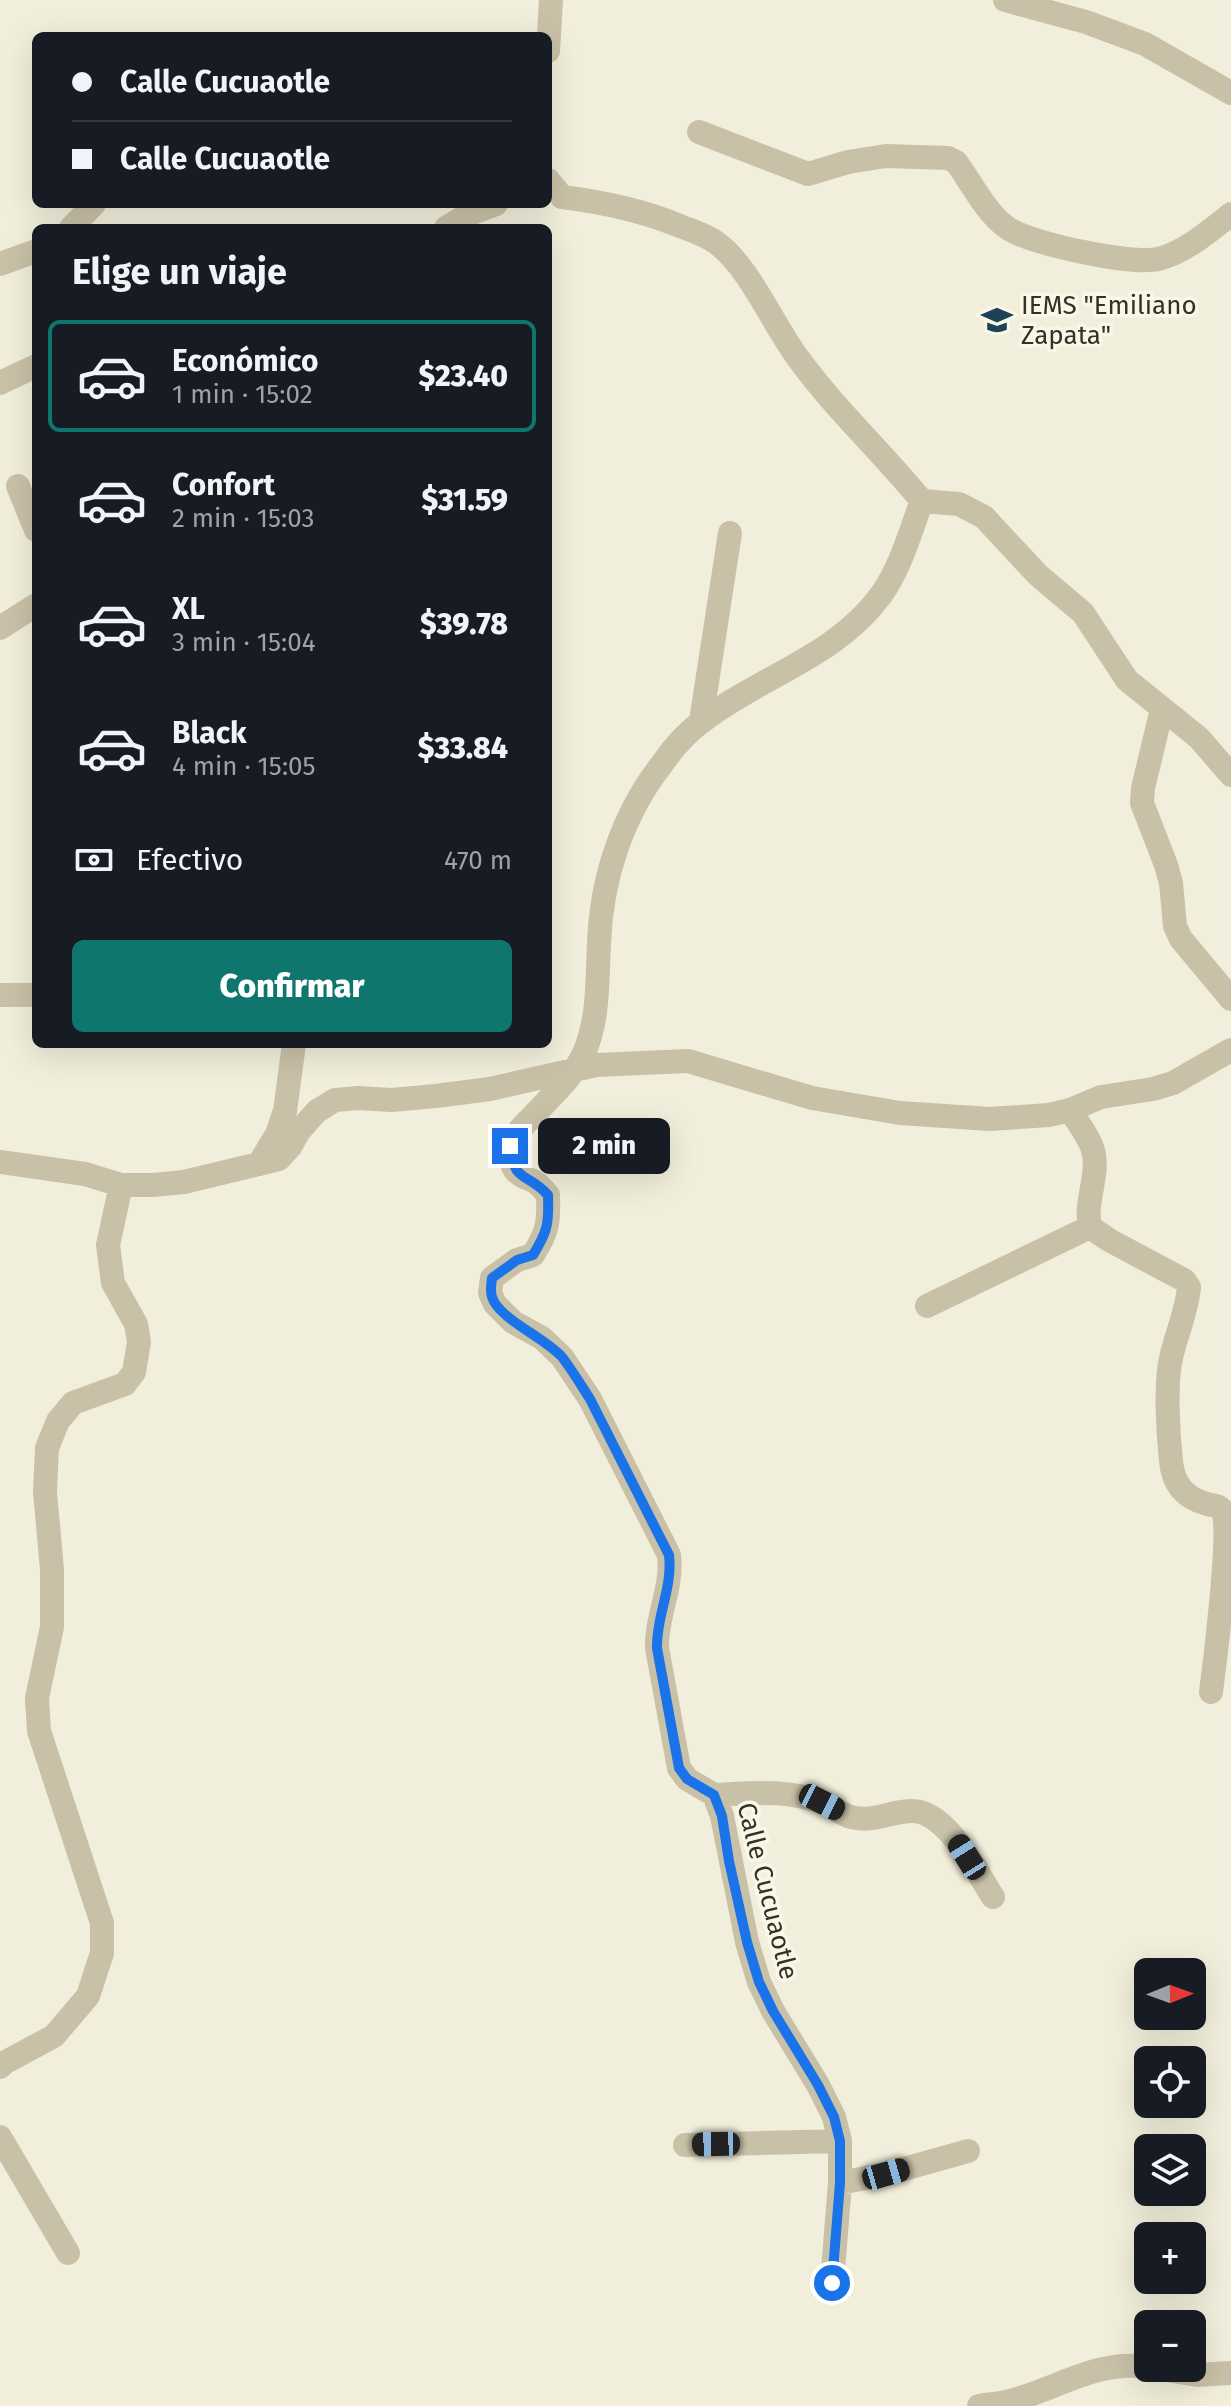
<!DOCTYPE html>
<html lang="es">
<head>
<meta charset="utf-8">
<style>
  body { margin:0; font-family:"Fira Sans",sans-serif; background:#242831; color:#f1f3f6; height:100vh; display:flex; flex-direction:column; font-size:30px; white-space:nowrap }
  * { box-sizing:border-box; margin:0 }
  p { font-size:26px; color:#9ea1a6 }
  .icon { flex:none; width:44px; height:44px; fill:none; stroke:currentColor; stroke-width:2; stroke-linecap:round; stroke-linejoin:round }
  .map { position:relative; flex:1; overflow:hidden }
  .sheet { position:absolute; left:32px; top:224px; width:520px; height:824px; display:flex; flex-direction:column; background:#171b24; border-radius:12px; box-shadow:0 8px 32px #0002 }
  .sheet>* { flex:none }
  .guide { position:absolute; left:32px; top:32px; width:520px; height:176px; border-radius:12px; box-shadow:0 8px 32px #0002; display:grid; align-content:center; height:176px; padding:0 40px; background:#171b24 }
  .needle { width:52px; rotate:89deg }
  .controls { position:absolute; left:1134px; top:1958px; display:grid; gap:16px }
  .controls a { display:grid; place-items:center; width:72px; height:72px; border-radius:12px; background:#171b24; box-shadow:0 8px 32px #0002; font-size:40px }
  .end { position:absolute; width:36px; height:36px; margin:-18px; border:10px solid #1a73e8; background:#fff; box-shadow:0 0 0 4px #fff }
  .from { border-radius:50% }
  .bubble { position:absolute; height:56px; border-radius:12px; background:#171b24; box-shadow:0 8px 32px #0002; font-size:26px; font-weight:800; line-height:56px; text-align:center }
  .car { position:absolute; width:24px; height:48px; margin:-24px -12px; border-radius:10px; box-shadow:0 0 6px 2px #0007; background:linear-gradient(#222 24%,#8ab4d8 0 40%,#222 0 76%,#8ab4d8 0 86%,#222 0) }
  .guide b { display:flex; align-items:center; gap:28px; height:76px; font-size:30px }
  .guide b+b { border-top:2px solid #363941 }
  .guide i { width:20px; height:20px; background:#f1f3f6 }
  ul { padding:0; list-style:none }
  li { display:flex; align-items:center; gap:24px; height:112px; margin:0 16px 12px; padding:0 24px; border:4px solid transparent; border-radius:12px }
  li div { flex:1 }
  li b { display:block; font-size:30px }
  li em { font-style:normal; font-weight:800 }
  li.on { border-color:#0f766e }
  li>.icon { width:72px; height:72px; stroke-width:1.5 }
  h2 { padding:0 40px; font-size:36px; line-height:96px }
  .pay { display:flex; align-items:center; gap:20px; height:88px; padding:0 40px; font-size:30px }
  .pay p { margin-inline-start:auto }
  .action { display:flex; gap:16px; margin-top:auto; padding:16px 40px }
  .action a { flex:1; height:92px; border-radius:12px; background:#0f766e; color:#fff; font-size:32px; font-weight:800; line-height:92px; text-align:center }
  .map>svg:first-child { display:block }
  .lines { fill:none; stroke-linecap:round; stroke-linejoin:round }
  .minor { stroke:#c9c1a7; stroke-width:24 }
  .route { stroke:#1a73e8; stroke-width:10 }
  .labels { text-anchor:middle; stroke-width:7; stroke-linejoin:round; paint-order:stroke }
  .poi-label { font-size:26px; fill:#363027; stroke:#f9f7e7; text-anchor:start }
  .street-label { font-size:26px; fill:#363027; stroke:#f9f7e7 }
</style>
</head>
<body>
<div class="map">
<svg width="1231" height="2406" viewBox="0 0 1231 2406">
  <rect width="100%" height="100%" fill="#f1eedb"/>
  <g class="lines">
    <path class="minor" d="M1005 0 1086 22 1145 44 1231 93
      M548 51 551 0
      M699 132 808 174 848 162 886 156 948 158 956 162C972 183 986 214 1009 229 1033 244 1131 265 1158 259 1184 253 1211 230 1231 214
      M548 180 562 197C603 202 641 210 680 226 692 231 707 235 718 244 749 267 774 326 798 358 835 409 882 452 922 501
      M71 228 94 204
      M446 228 467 215 496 204
      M0 264 36 251
      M0 383 36 366
      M18 486 36 530
      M0 628 36 605
      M1162 709 1143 788 1142 803 1166 865 1171 883 1175 926 1181 939 1231 999
      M701 721 730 533
      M0 995H36
      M1070 1110C1077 1122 1089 1136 1093 1150 1100 1175 1084 1201 1090 1227L1109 1240 1184 1280 1189 1287C1187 1311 1176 1335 1171 1358 1165 1385 1168 1433 1171 1461 1173 1484 1185 1498 1207 1504 1214 1506 1219 1505 1223 1511 1231 1532 1215 1662 1211 1692
      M0 1162 85 1174 121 1185H153L184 1182 279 1159 290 1147 299 1131 317 1111 335 1100 358 1098 391 1100 436 1096 490 1089 596 1065 688 1061 812 1098 900 1113 990 1119 1049 1115 1070 1110 1101 1097 1153 1089 1173 1083 1231 1050
      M259 1164 277 1134 285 1111 294 1044
      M927 1306 1090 1227
      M714 1795C751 1793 789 1789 824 1803 833 1807 841 1814 851 1817 873 1823 891 1811 912 1811 947 1811 976 1871 993 1897
      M0 2067 4 2063 54 2036 88 1996 102 1953V1923L39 1731 37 1698 52 1627V1570L45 1492 47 1448 58 1421 73 1403 125 1384 134 1372 139 1342 136 1324 113 1283 108 1245 121 1185
      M0 2137 68 2253
      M685 2145 840 2141
      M840 2183 886 2174 968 2151
      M832 2283 840 2183V2141L834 2117 818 2085 773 2011 759 1982 747 1942 722 1816 714 1795 687 1779 679 1768 657 1648C656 1616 673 1588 669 1555L590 1399 562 1357 542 1338 513 1322 495 1304 490 1293 492 1278 517 1260 533 1255C548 1231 549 1223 548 1195 544 1190 540 1185 535 1182 528 1178 520 1177 515 1170 511 1164 509 1153 510 1146 513 1135 524 1125 532 1117 550 1097 574 1077 585 1051 599 1016 597 981 599 944 601 880 622 815 662 764 673 748 688 731 704 720 761 676 837 656 881 595 901 567 910 532 922 501L959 504 984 517 1038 575 1083 613 1127 680 1199 738 1231 775
      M1154 2368 1197 2375 1231 2373
      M979 2406C989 2404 1000 2404 1010 2401 1057 2389 1098 2359 1148 2367"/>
  </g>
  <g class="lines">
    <path class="route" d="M510 1146C514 1184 526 1171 548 1195 549 1223 548 1231 533 1255L517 1260 492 1278C491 1285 490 1291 492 1297 499 1319 544 1337 562 1357 572 1370 581 1385 590 1399L669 1555C673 1588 656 1616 657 1648L679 1768 687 1779 714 1795 722 1816 729 1861 747 1942 759 1982 773 2011 818 2085 834 2117 840 2141V2183L832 2283"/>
  </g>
  <defs>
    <symbol id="school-bare" viewBox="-9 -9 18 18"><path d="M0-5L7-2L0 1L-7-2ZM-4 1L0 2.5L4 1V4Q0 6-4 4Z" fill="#1d4157" stroke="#f9f7e7" stroke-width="2.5" paint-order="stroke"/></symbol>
  </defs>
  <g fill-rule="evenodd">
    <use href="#school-bare" x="975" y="298" width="44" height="44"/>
  </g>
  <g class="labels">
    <g class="poi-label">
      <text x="1021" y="314">IEMS "Emiliano<tspan x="1021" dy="30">Zapata"</tspan></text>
    </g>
    <g class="street-label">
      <text transform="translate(768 1891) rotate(76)" y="9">Calle Cucuaotle</text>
    </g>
  </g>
</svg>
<div class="controls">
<a><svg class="needle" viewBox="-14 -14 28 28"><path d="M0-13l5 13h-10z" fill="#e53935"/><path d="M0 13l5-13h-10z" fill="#9ea1a6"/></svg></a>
<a><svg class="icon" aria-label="locate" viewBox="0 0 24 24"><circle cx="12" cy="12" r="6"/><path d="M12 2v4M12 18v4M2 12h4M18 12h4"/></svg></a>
<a><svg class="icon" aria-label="layers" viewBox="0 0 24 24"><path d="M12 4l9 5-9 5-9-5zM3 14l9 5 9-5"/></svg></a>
<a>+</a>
<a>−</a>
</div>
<i class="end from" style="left:832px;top:2283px"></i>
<i class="end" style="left:510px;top:1146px"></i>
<div class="bubble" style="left:538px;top:1118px;width:132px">2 min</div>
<i class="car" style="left:822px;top:1802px;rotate:117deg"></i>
<i class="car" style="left:967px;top:1857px;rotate:328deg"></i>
<i class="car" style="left:716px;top:2144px;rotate:269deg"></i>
<i class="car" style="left:886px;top:2174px;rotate:74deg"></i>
<div class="guide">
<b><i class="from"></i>Calle Cucuaotle</b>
<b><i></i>Calle Cucuaotle</b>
</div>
<section class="sheet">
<h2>Elige un viaje</h2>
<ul>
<li class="on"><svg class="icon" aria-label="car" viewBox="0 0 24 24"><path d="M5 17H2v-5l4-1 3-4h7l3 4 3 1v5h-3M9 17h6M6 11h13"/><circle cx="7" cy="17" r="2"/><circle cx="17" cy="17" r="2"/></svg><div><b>Económico</b><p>1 min · 15:02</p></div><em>$23.40</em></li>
<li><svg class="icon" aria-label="car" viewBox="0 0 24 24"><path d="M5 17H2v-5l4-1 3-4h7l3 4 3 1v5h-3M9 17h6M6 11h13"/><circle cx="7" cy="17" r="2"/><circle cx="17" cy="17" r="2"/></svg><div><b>Confort</b><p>2 min · 15:03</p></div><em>$31.59</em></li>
<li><svg class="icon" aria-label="car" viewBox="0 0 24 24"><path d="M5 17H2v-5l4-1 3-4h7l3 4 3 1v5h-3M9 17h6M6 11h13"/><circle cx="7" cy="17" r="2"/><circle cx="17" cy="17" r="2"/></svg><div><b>XL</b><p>3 min · 15:04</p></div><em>$39.78</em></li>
<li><svg class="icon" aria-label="car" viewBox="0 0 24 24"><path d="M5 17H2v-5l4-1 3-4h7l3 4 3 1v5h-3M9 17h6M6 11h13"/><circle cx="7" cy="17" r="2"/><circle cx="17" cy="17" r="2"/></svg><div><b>Black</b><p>4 min · 15:05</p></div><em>$33.84</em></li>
</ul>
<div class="pay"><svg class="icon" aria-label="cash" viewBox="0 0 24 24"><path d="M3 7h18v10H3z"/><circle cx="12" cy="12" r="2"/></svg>Efectivo<p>470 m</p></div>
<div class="action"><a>Confirmar</a></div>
</section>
</div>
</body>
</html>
